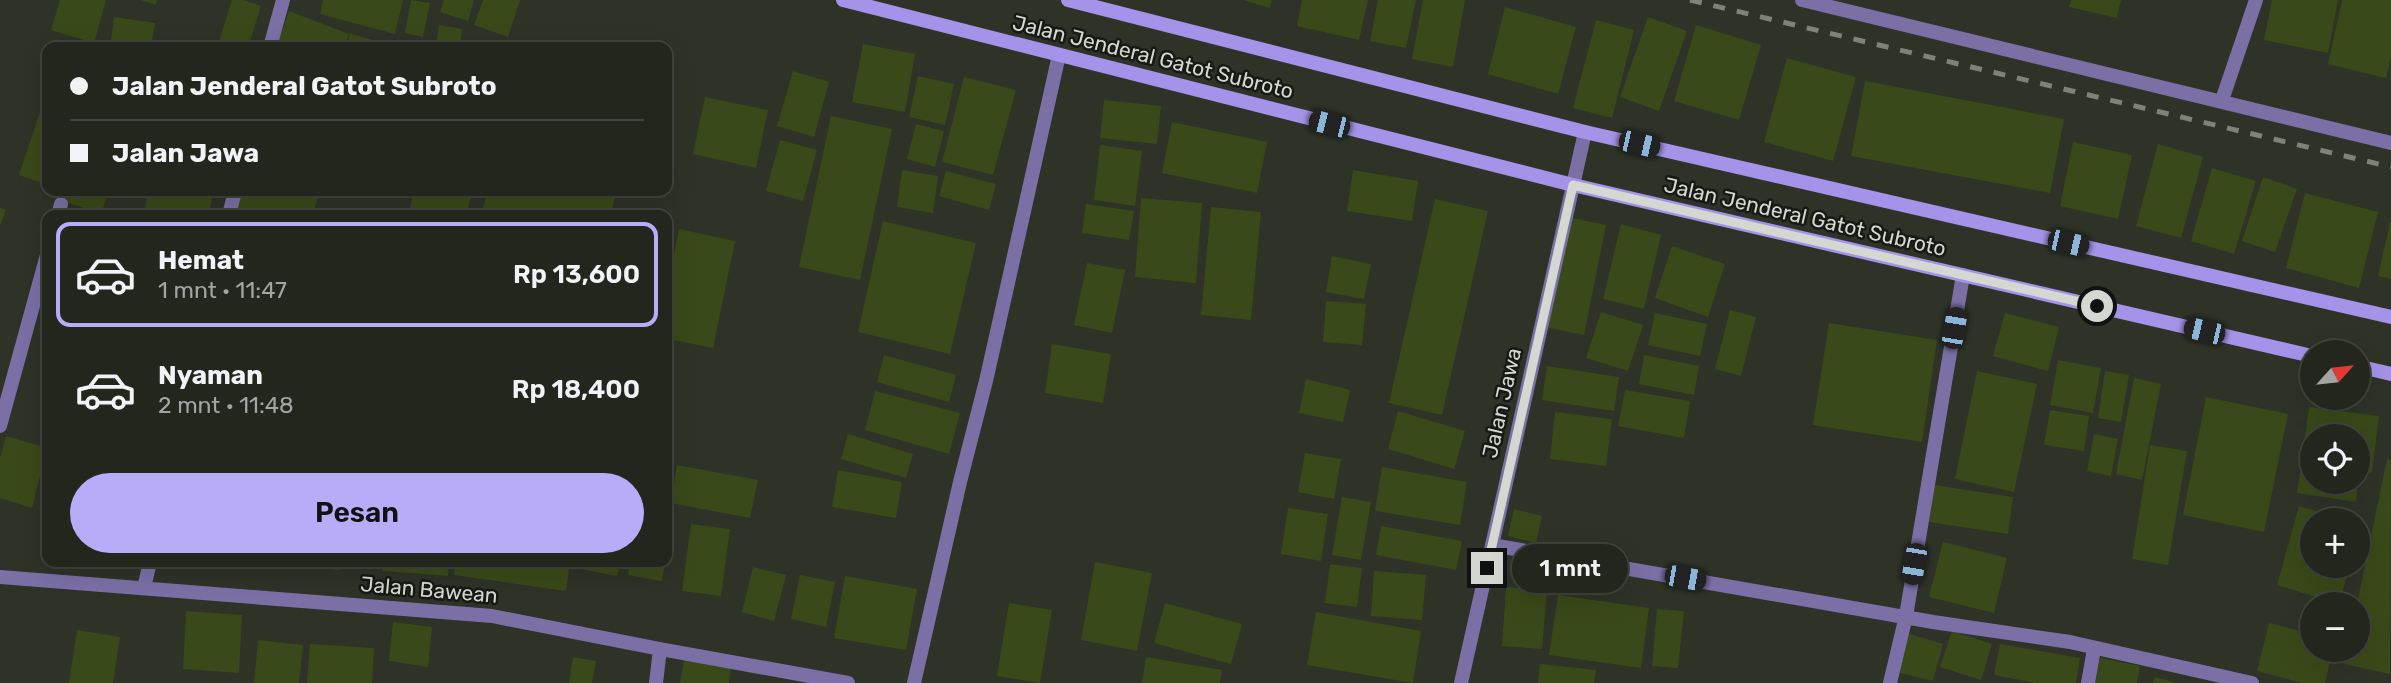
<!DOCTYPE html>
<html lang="id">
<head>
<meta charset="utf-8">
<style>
  body { margin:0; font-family:Rubik,sans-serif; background:#2a2e26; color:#f1f3f6; height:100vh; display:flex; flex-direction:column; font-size:26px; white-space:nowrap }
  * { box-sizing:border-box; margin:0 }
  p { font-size:23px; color:#a2a5a4 }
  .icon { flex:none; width:38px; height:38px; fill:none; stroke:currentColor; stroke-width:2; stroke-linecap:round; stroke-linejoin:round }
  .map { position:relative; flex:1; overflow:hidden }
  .drawer { position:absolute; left:42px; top:210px; width:630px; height:357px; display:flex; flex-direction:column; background:#22261d; border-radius:14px; box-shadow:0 7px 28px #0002,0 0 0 2px #3f433b }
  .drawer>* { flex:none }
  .banner { position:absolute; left:42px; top:42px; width:630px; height:154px; border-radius:14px; box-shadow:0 7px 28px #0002,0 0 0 2px #3f433b; display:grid; align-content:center; height:154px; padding:0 28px; background:#22261d }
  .needle { width:46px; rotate:63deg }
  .controls { position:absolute; left:2300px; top:340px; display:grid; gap:14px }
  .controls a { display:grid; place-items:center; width:70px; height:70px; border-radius:50%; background:#22261d; box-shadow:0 7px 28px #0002,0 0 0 2px #3f433b; font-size:35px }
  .end { position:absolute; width:32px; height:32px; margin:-16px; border:9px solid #d5d8d1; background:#111; box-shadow:0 0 0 4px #111 }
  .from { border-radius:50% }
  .bubble { position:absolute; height:49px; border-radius:24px; background:#22261d; box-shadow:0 7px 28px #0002,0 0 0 2px #3f433b; font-size:23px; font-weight:600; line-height:49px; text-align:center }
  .car { position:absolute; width:21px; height:42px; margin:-21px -10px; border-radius:9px; box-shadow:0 0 5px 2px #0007; background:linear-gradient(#222 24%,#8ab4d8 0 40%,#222 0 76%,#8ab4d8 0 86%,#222 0) }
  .banner b { display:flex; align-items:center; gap:24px; height:66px; font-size:26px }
  .banner b+b { border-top:2px solid #3f433b }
  .banner i { width:18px; height:18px; background:#f1f3f6 }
  ul { padding:12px 0 0; list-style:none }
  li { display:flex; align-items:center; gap:21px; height:105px; margin:0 14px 10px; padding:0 14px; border:4px solid transparent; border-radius:14px }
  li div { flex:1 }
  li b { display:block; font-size:26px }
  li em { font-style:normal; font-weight:600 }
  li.selected { border-color:#b8abf7 }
  li>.icon { width:63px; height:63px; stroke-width:1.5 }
  .primary-button { display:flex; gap:14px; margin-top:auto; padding:14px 28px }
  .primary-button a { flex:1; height:80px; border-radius:42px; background:#b8abf7; color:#111; font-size:28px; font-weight:600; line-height:80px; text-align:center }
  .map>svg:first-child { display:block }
  .building { fill:#3a4919 }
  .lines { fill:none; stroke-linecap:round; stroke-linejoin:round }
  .street { stroke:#7a70a6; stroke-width:14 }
  .secondary { stroke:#a493e9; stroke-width:14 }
  .rail { stroke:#7f8279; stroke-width:5; stroke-dasharray:12 12; stroke-linecap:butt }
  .route { stroke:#d5d8d1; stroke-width:9 }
  .labels { text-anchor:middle; stroke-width:5; stroke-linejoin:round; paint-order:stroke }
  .street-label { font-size:21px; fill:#d5d8d1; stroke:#171914 }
</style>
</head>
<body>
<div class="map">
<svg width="2391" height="683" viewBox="0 0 2391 683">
  <rect width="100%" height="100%" fill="#2e3227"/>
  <path class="building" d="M60 0H106L94 43 51 30Z
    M141 0H157L156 5Z
    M232 0H243L261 6 248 47H217Z
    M323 0H403L395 34 320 14Z
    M411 0 430 3 423 37 405 33Z
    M444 0H474L468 21 440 12Z
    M483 0H520L508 37 474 25Z
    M1243 0H1272L1270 8Z
    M1302 0H1368L1359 40 1297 26Z
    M1378 0H1416L1406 48 1370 41Z
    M1423 0H1465L1453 67 1412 59Z
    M2071 0H2121L2117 18 2069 7Z
    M2272 0H2338L2328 53 2264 40Z
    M2342 0H2391V57L2386 78 2328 64Z
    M1505 7 1576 27 1558 94 1488 74Z
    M289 11 349 34 344 47H276Z
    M114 17 155 23 151 47H110Z
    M1648 17 1687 31 1659 111 1620 97Z
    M1596 20 1634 30 1612 118 1573 108Z
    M439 25 462 29 460 47H436Z
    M1696 25 1761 45 1739 120 1674 101Z
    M350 33 394 47H346Z
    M469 41 493 46V47H468Z
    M863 44 915 54 905 112 852 102Z
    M1787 58 1856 77 1833 161 1764 142Z
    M793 71 829 82 814 137 777 126Z
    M918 76 954 84 945 125 909 117Z
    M964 77 1016 90 993 175 942 162Z
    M1865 81 2064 119 2050 193 1851 156Z
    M705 97 768 110 756 168 693 154Z
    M1104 100 1161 106 1157 144 1100 138Z
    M43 103 47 104V185L19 175Z
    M831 116 892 129 860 280 799 267Z
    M1172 122 1267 142 1257 193 1162 173Z
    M916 124 944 131 935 167 907 159Z
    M780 140 817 150 803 201 766 191Z
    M2073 142 2132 155 2118 219 2060 206Z
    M2158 144 2203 157 2181 238 2136 226Z
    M1100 145 1142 151 1135 206 1094 200Z
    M2212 168 2256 181 2234 254 2191 241Z
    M902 170 938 176 933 213 897 207Z
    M1353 170 1418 181 1412 221 1347 211Z
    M946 171 996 184 989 210 939 196Z
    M2263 177 2297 189 2275 252 2242 241Z
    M70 191H109L101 214 66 202Z
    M148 191H213L209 215H144Z
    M238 191H285L317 198 314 215H233Z
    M414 191H461L472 194 466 215H425L409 211Z
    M487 191H616L611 215H482Z
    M2305 193 2378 212 2359 288 2286 268Z
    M1141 198 1202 203 1196 283 1135 277Z
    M1435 199 1488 211 1442 415 1389 403Z
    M1086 204 1134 211 1129 240 1082 233Z
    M1211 207 1261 212 1251 320 1201 315Z
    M0 208 6 210 0 226Z
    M1567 217 1606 225 1584 335 1545 327Z
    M883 221 976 243 950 354 858 332Z
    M2390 222H2391V279L2378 276Z
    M1621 224 1661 235 1644 309 1603 299Z
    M679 229 735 241 713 348 667 339V292Z
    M1672 246 1725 264 1708 317 1655 298Z
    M1332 256 1371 264 1364 299 1326 292Z
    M1087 263 1125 270 1112 333 1074 325Z
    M1326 301 1366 304 1362 345 1323 342Z
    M1730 310 1756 317 1741 376 1715 369Z
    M1601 312 1643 325 1628 371 1586 358Z
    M1655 313 1707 324 1700 356 1648 345Z
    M2005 313 2059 327 2048 371 1993 356Z
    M1829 323 1937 340 1922 442 1813 425Z
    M1052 344 1111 354 1103 403 1045 393Z
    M884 355 956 375 949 402 877 382Z
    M1644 355 1699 366 1694 395 1639 384Z
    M2058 360 2101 368 2093 413 2050 405Z
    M1547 366 1619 377 1614 411 1542 400Z
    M1977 371 2037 384 2014 492 1955 479Z
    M2105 371 2129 375 2121 422 2098 418Z
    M2134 378 2161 384 2142 480 2116 474Z
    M1306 379 1350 390 1343 422 1299 413Z
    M1625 390 1690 401 1684 438 1618 426Z
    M875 391 960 413 949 454 865 430Z
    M2206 397 2288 414 2264 532 2183 515Z
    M2309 407 2379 416 2372 473 2357 471V436H2312V466L2302 464Z
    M2050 410 2089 416 2084 451 2044 445Z
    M1398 411 1465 431 1454 469 1388 449Z
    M1555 412 1612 419 1606 466 1550 459Z
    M848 434 913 454 906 478 841 459Z
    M2094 434 2118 439 2111 476 2087 471Z
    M6 436 47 448 32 508 0 498V458Z
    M2150 445 2187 451 2168 565 2132 559Z
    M1305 453 1341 459 1334 499 1298 492Z
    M2387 459 2391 460 2390 674 2344 664 2347 649H2357V604Z
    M677 465 758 480 750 518 671 503Z
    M1382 467 1467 482 1460 525 1375 511Z
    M838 470 902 482 896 518 832 507Z
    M2300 470 2312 472V481H2358L2356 502 2297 493Z
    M1934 485 2013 497 2008 534 1929 522Z
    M46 495H47V516L42 515Z
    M1342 497 1371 502 1361 560 1332 555Z
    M2299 506 2344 519 2312 520V565H2350L2339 604 2277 585Z
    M1288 508 1328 514 1321 561 1281 554Z
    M1514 509 1542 516 1536 543 1508 536Z
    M667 514H672L668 539H667Z
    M691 524 730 529 721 596 682 591Z
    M1381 526 1462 541 1456 570 1376 555Z
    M1943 542 2007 558 1994 613 1929 597Z
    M312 562H341L340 570 312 567Z
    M348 562H378L377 567 348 565Z
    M383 562H449L448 576 383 571Z
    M455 562H570L566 591 454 575Z
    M582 562H620L617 576 581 569Z
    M630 562H665L662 581 628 575Z
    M1095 562 1152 573 1137 651 1081 640Z
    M1330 564 1362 568 1357 607 1325 603Z
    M753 567 786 575 774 621 742 612Z
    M1374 571 1426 575 1422 620 1371 616Z
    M800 575 835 582 826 627 791 619Z
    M845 576 917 589 906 650 834 638Z
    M1506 587 1547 591 1542 649 1502 646Z
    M1558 595 1649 608 1641 668 1549 655Z
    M1009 603 1052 610 1040 683 997 676Z
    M1165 603 1242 624 1231 664 1154 643Z
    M1657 609 1684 611 1678 668 1652 666Z
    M186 611 242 615 239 673 183 669Z
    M1316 612 1421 631 1413 683 1307 665Z
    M393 622 432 627 428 667 389 661Z
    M2269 623 2312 634V649H2333L2325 683H2302L2257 671Z
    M77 630 120 637 113 683H69Z
    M1952 631 1992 644 1981 680 1940 667Z
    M1903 632 1943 644 1933 681 1893 671Z
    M258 640 303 645 299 683H254Z
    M310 644 374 648 372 683H307Z
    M2000 644 2080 658 2076 683H2035L1994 675Z
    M573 657 596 661 592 683H569Z
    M1146 657 1222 670 1220 683H1142Z
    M2100 658 2140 666 2137 683H2095Z
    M684 659 731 667 729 683H680Z
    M1540 664 1596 670 1594 683H1538Z
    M2155 677 2174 682V683H2153Z"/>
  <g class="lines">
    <path class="street" d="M1802 0 2391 143
      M270 47 283 0
      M2222 100 2256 0
      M58 215 61 204
      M229 215 235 191
      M0 426 47 255
      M1492 545 1933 622 2070 642 2252 683
      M0 577 492 616 660 649 848 683
      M144 588 150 562
      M656 683 660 649
      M914 683 960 482 986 381 1059 55
      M1461 683 1585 132
      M1890 683 1906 616 1963 275
      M2088 683 2094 649"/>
    <path class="secondary" d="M843 0 1573 185 2312 356
      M1068 0 1585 132 2391 317
      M2357 366 2391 374"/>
    <path class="rail" d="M1690 0 2391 167"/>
  </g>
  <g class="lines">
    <path class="route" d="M1487 568 1573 185 2097 306"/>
  </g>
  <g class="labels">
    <g class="street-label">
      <text transform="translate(1153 57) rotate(14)" y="7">Jalan Jenderal Gatot Subroto</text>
      <text transform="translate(1805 217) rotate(13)" y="7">Jalan Jenderal Gatot Subroto</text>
      <text transform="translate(1502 403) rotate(-77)" y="7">Jalan Jawa</text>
      <text transform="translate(429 590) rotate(5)" y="7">Jalan Bawean</text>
    </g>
  </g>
</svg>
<div class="controls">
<a><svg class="needle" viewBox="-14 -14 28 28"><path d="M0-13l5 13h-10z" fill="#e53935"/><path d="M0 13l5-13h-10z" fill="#a2a5a4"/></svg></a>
<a><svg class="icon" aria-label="locate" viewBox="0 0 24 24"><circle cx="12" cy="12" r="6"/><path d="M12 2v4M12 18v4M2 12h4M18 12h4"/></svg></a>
<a>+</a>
<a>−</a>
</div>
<i class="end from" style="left:2097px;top:306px"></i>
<i class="end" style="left:1487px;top:568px"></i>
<div class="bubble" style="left:1512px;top:544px;width:116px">1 mnt</div>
<i class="car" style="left:1329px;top:124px;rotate:284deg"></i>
<i class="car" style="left:1639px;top:144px;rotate:103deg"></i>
<i class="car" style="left:2068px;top:243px;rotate:103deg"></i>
<i class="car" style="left:1954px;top:328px;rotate:10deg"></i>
<i class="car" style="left:2204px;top:331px;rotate:283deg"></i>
<i class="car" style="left:1914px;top:564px;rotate:190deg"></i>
<i class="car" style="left:1685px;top:578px;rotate:100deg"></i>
<div class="banner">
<b><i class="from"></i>Jalan Jenderal Gatot Subroto</b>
<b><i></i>Jalan Jawa</b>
</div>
<section class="drawer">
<ul>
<li class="selected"><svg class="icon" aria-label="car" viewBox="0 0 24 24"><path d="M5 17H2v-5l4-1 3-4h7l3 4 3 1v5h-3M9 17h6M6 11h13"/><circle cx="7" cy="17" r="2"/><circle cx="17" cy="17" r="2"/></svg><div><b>Hemat</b><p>1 mnt · 11:47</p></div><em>Rp 13,600</em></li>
<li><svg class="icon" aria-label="car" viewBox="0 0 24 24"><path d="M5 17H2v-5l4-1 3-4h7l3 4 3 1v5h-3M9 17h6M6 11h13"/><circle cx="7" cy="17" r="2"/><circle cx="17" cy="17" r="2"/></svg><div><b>Nyaman</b><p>2 mnt · 11:48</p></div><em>Rp 18,400</em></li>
</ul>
<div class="primary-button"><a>Pesan</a></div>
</section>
</div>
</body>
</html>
